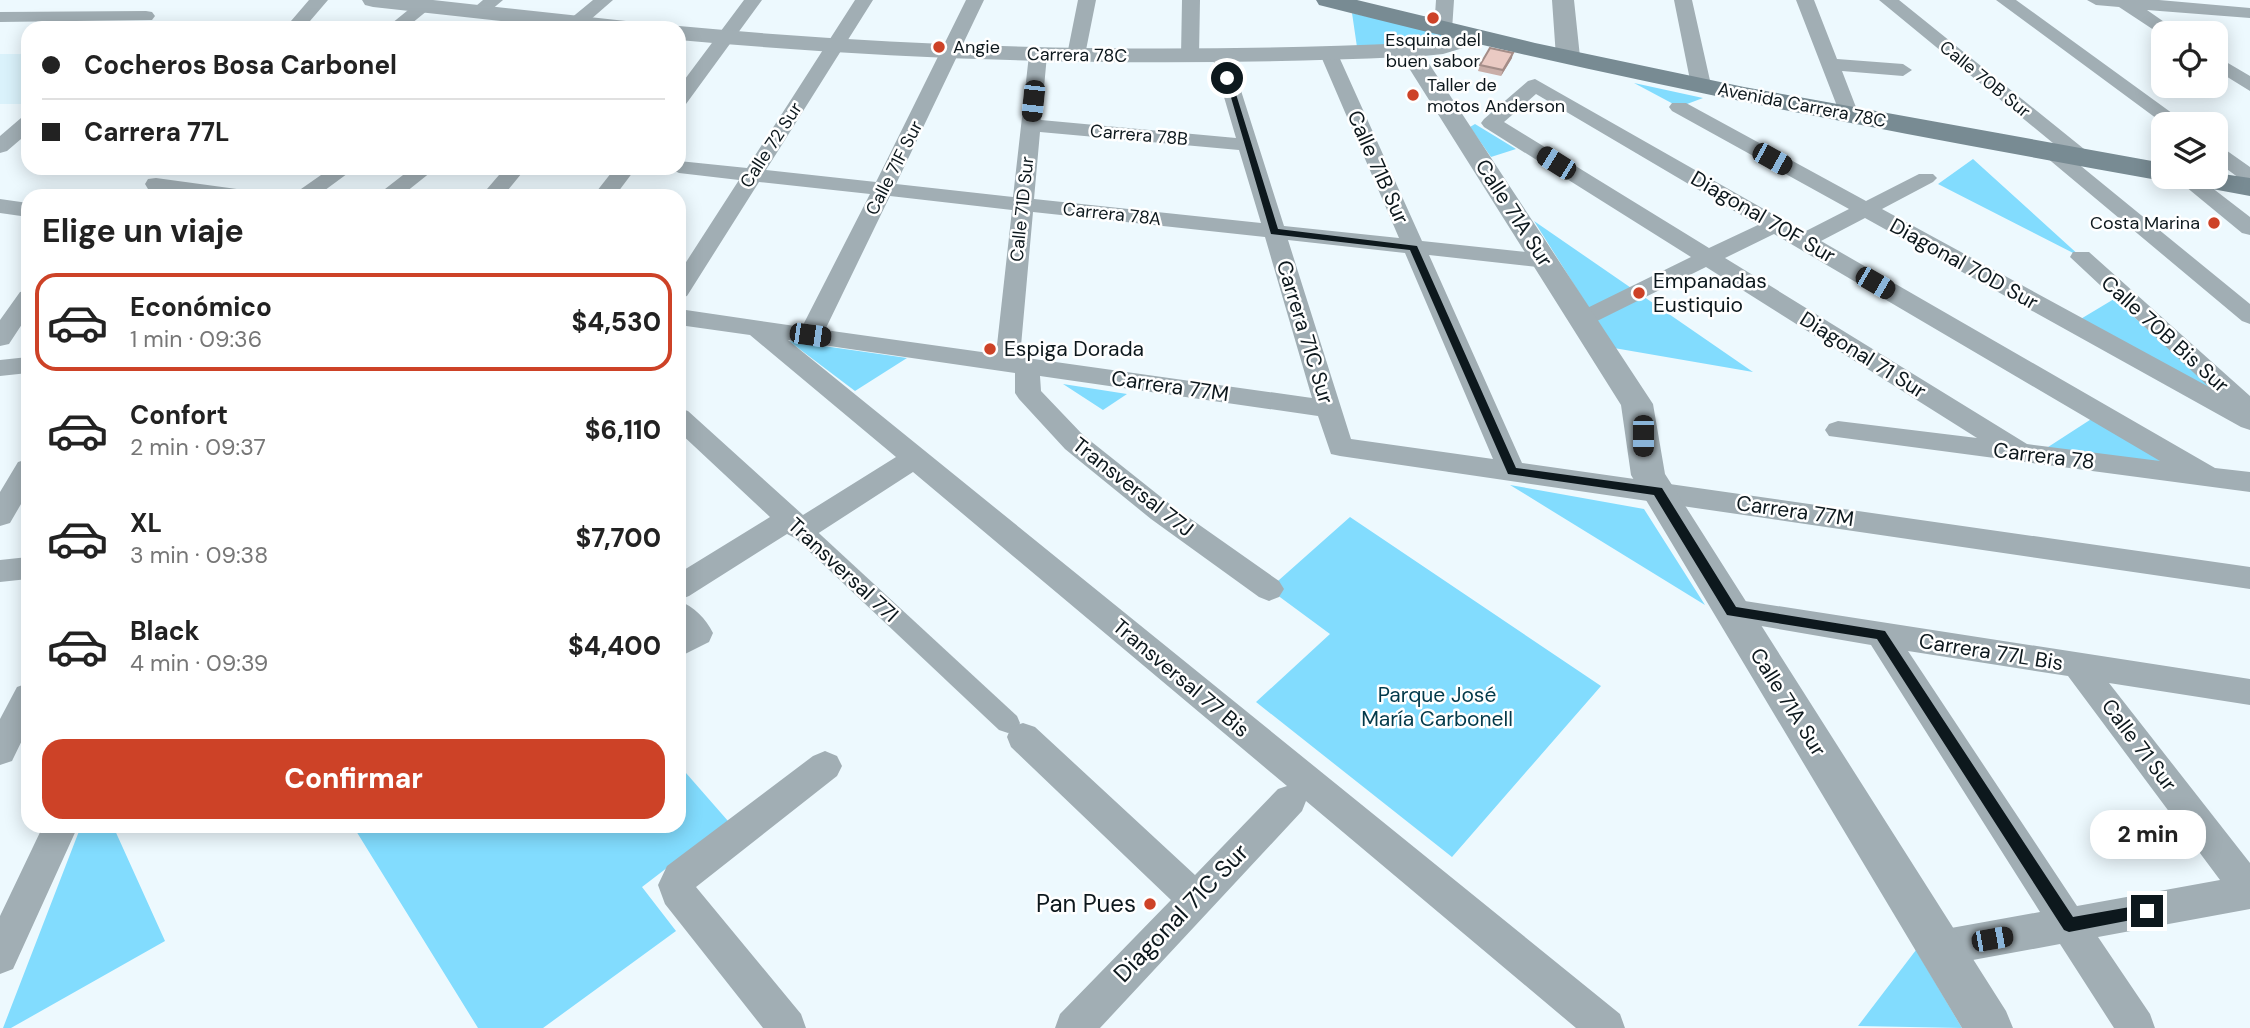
<!DOCTYPE html>
<html lang="es">
<head>
<meta charset="utf-8">
<style>
  body { margin:0; font-family:"DM Sans",sans-serif; background:#f2f2f2; color:#222; height:100vh; display:flex; flex-direction:column; font-size:26px; white-space:nowrap }
  * { box-sizing:border-box; margin:0 }
  p { font-size:23px; color:#767676 }
  .icon { flex:none; width:38px; height:38px; fill:none; stroke:currentColor; stroke-width:2; stroke-linecap:round; stroke-linejoin:round }
  .map { position:relative; flex:1; overflow:hidden }
  .side { position:absolute; left:21px; top:189px; width:665px; height:644px; display:flex; flex-direction:column; background:#fff; border-radius:21px; box-shadow:0 4px 18px #0003 }
  .side>* { flex:none }
  .guide { position:absolute; left:21px; top:21px; width:665px; height:154px; border-radius:21px; box-shadow:0 4px 18px #0003; display:grid; align-content:center; height:154px; padding:0 21px; background:#fff }
  .buttons { position:absolute; left:2151px; top:21px; display:grid; gap:14px }
  .buttons a { display:grid; place-items:center; width:77px; height:77px; border-radius:14px; background:#fff; box-shadow:0 4px 18px #0003; font-size:35px }
  .end { position:absolute; width:32px; height:32px; margin:-16px; border:9px solid #0d181d; background:#fff; box-shadow:0 0 0 4px #fff }
  .from { border-radius:50% }
  .bubble { position:absolute; height:49px; border-radius:21px; background:#fff; box-shadow:0 4px 18px #0003; font-size:23px; font-weight:800; line-height:49px; text-align:center }
  .car { position:absolute; width:21px; height:42px; margin:-21px -10px; border-radius:9px; box-shadow:0 0 5px 2px #0007; background:linear-gradient(#222 24%,#8ab4d8 0 40%,#222 0 76%,#8ab4d8 0 86%,#222 0) }
  .guide b { display:flex; align-items:center; gap:24px; height:66px; font-size:26px }
  .guide b+b { border-top:2px solid #e0e0e0 }
  .guide i { width:18px; height:18px; background:#222 }
  ul { padding:0; list-style:none }
  li { display:flex; align-items:center; gap:21px; height:98px; margin:0 14px 10px; padding:0 7px; border:4px solid transparent; border-radius:21px }
  li div { flex:1 }
  li b { display:block; font-size:26px }
  li em { font-style:normal; font-weight:800 }
  li.current { border-color:#cd4227 }
  li>.icon { width:63px; height:63px; stroke-width:1.5 }
  h2 { padding:0 21px; font-size:32px; line-height:84px }
  .primary-button { display:flex; gap:14px; margin-top:auto; padding:14px 21px }
  .primary-button a { flex:1; height:80px; border-radius:21px; background:#cd4227; color:#fff; font-size:28px; font-weight:800; line-height:80px; text-align:center }
  .map>svg:first-child { display:block }
  .built { fill:#daf2fb }
  .green { fill:#82dcfe }
  .lines { fill:none; stroke-linecap:round; stroke-linejoin:round }
  .pedestrian { fill:#a1aeb4; fill-rule:evenodd }
  .minor { fill:#a1aeb4; fill-rule:evenodd }
  .tertiary { fill:#a1aeb4; fill-rule:evenodd }
  .secondary { fill:#788b93; fill-rule:evenodd }
  .wall { fill:#c9aea8 }
  .shaded-wall { fill:#a48d88 }
  .building { fill:#eacac3; stroke:#a48d88; stroke-width:2 }
  .route { fill:#0d181d }
  .poi-dot { fill:#cd4227; stroke:#fff; stroke-width:2.5 }
  .labels { text-anchor:middle; stroke-width:5; stroke-linejoin:round; paint-order:stroke }
  .far-poi-label { font-size:18px; fill:#0d181d; stroke:#fff; text-anchor:start }
  .far-street-label { font-size:18px; fill:#0d181d; stroke:#fff }
  .street-label { font-size:21px; fill:#0d181d; stroke:#fff }
  .poi-label { font-size:21px; fill:#0d181d; stroke:#fff; text-anchor:start }
  .park-label { font-size:21px; fill:#02394a; stroke:#fff }
  .near-poi-label { font-size:24px; fill:#0d181d; stroke:#fff; text-anchor:end }
  .near-street-label { font-size:24px; fill:#0d181d; stroke:#fff }
</style>
</head>
<body>
<div class="map">
<svg width="2250" height="1028" viewBox="0 0 2250 1028">
  <rect width="100%" height="100%" fill="#edf9fe"/>
  <path class="built" d="M0 54H28V104H0Z"/>
  <path class="green" d="M1352 13 1442 34 1437 42 1357 47Z
    M1634 83 1703 98 1679 107Z
    M1475 124 1516 149 1491 157 1470 127Z
    M1973 159 2081 257 1938 184Z
    M1534 221 1753 372 1614 348Z
    M2114 299 2234 407 2079 320Z
    M789 341 907 358 855 391Z
    M1063 384 1127 394 1103 410Z
    M2096 416 2186 470 2045 449Z
    M1510 485 1644 509 1705 605Z
    M1350 517 1601 686 1452 857 1256 702 1330 634 1269 589Z
    M679 765 728 821 642 887 676 931 543 1028H478L353 826H679Z
    M81 826H113L165 941 11 1028H3Z
    M1916 950 1962 1028 1858 1026Z"/>
  <g class="lines">
    <path class="pedestrian" d="M801 522 809 524 1017 716 1020 723 1017 730 1008 733 999 730 793 536 790 530 793 524Z"/>
    <path class="minor" d="M309 0H328L304 28H285Z
      M483 0H503L484 16H472L469 12Z
      M593 0H613L582 27H570L567 23 570 19Z
      M744 0H762L686 104 679 106V87Z
      M855 0H873L766 170 876 182 966 0H984L896 184 1013 197 1029 55 1038 49 1047 55 1041 120 1236 138 1212 56 1221 50 1230 56 1284 226 1399 238 1320 54 1322 50H1336L1422 241 1546 254 1554 256 1557 261 1554 266 1546 268 1429 255 1522 463 2250 567V589L1340 456 1331 454 1318 416 1040 376 1041 391 1083 435 1171 505 1279 581 1284 589 1279 597 1269 601 1259 597 1151 519 1065 449 1019 399 1015 393V373L788 340 1620 1014 1625 1028H1576L1306 801 1302 811 1100 1028H1055L1060 1014 1171 900 1011 747 1007 737 1011 727 1023 723 1035 727 1195 875 1278 789 1287 786 913 472 811 538 801 541 787 534 689 596 679 600V573L770 517 679 432V408L688 411 803 515 896 457 750 335 679 325V309L802 327 870 194 759 182 687 296 679 298V273L739 180 679 173 669 168H679V161L747 168ZM1040 132 1239 150 1261 223 1034 199ZM890 196 1012 210 996 354 825 330ZM1033 212 1265 237 1312 398 1020 357ZM1288 240 1405 253 1493 459 1351 439Z
      M1078 0H1096L1085 55 1076 61 1067 55Z
      M1182 0H1200L1199 56 1190 62 1181 56Z
      M1436 0H1454L1452 30 1449 34 1443 35 1434 30Z
      M1674 0H1692L1711 85 1708 89 1701 91 1691 85Z
      M1796 0H1814L1837 59 1903 64 1912 70 1903 76 1842 71 1859 115 1856 119H1842Z
      M1879 0H1899L2089 153 2092 157 2089 161 2076 162 2250 304V324L2242 321 2046 157 2043 153 2046 149 2059 148Z
      M1996 0H2016L2187 124H2164Z
      M2087 0H2159L2250 8V18L2147 10 2180 33H2163V36L2119 7 2096 5Z
      M424 1 433 6 406 28H386L418 2Z
      M146 11 152 12 155 16 152 20 0 22V12Z
      M2216 56 2250 76V91L2216 70Z
      M1535 79 1804 232 1849 209 1672 111 1669 107 1672 103H1686L1866 201 1919 174H1933L1937 178 1933 182 1882 209 2209 387 2070 257 2073 252H2089L2250 396V430L2241 427 1865 218 1821 241 2215 468 2250 472V492L1829 436 1825 430 1829 424 1838 421 1977 438 1706 267 1591 324 1583 327 1575 324 1571 319 1575 314 1691 257 1484 127 1481 123 1484 119 1528 81ZM1536 94 1758 225 1709 248 1504 122ZM1774 234 2160 461 2027 444 1725 258Z
      M28 116V133L7 151 0 153V136L21 118Z
      M2216 146 2223 148 2250 167V183L2243 181 2216 161Z
      M331 168H355L317 196H291Z
      M412 168H436L401 196H376Z
      M505 168H526L503 196H481Z
      M615 168H636L615 196H593Z
      M2174 177H2198L2250 217V235L2242 233Z
      M156 178 244 190 252 191 255 196H197L148 189 145 184 148 179Z
      M0 199 28 203V217L0 213Z
      M28 290V315L9 344 0 346V320L20 292Z
      M28 357V373L0 376V360Z
      M28 459V492L10 523 0 526V492L18 462Z
      M28 557V579L0 582V560Z
      M1732 599 2250 679V705L2109 683 2250 863V909L2098 937 2150 1014 2155 1028H2114L2060 944 1940 966 1927 961 1922 948 1927 935 1940 930 2040 912 1871 645 1721 619 1717 611 1721 603ZM1908 651 2068 676 2220 880 2077 906Z
      M679 601C694 606 706 619 713 633L709 642 679 657Z
      M28 683V728L12 761 0 765V719L17 687Z
      M825 751 837 756 842 766 837 776 696 887 801 1014 806 1028H763L665 904 658 885 667 866 813 756Z
      M43 826H78L13 969 0 974V916Z"/>
    <path class="tertiary" d="M362 0H433L626 21 634 23 637 28H565L373 7 365 5Z
      M1552 0H1574L1580 57 1576 62H1560L1556 57Z
      M679 26C922 49 1165 54 1409 43L1441 40 1475 30 1483 32 1486 37 1483 42 1443 54 1424 56 1653 404 1665 474 2006 1011 2013 1028H1962L1631 475 1621 405 1402 57C1160 68 920 62 679 40V28H672Z"/>
    <path class="secondary" d="M1316 0H1357L1535 43 1744 87 2163 163V177H2174L2163 181C1880 130 1598 77 1319 5Z
      M2216 173 2250 178V196L2180 183 2175 177H2216Z"/>
  </g>
  <path class="wall" d="M1512 58 1501 76 1478 71 1480 65Z"/>
  <path class="shaded-wall" d="M1513 53 1512 58 1501 76 1503 70Z"/>
  <path class="building" d="M1490 48 1513 53 1503 70 1480 65Z"/>
  <path class="route" d="M1225 77 1231 78 1278 229 1417 246 1516 468 1662 488 1736 607 1885 631 2073 917 2147 904 2152 906 2154 911 2152 916 2069 932 2064 930 1877 639 1727 615 1654 495 1508 474 1410 250 1271 234Z"/>
  <g class="poi-dot">
    <circle cx="1433" cy="18" r="7"/>
    <circle cx="939" cy="47" r="7"/>
    <circle cx="1413" cy="95" r="7"/>
    <circle cx="2214" cy="223" r="7"/>
    <circle cx="1639" cy="293" r="7"/>
    <circle cx="990" cy="349" r="7"/>
    <circle cx="1150" cy="904" r="7"/>
  </g>
  <g class="labels">
    <g class="far-poi-label">
      <text x="1433" y="46" text-anchor="middle">Esquina del<tspan x="1433" dy="21">buen sabor</tspan></text>
      <text x="953" y="53">Angie</text>
      <text x="1427" y="91">Taller de<tspan x="1427" dy="21">motos Anderson</tspan></text>
      <text x="2200" y="229" text-anchor="end">Costa Marina</text>
    </g>
    <g class="far-street-label">
      <text transform="translate(1077 55) rotate(1)" y="6">Carrera 78C</text>
      <text transform="translate(1985 79) rotate(39)" y="6">Calle 70B Sur</text>
      <text transform="translate(1802 105) rotate(11)" y="6">Avenida Carrera 78C</text>
      <text transform="translate(1139 135) rotate(5)" y="6">Carrera 78B</text>
      <text transform="translate(771 145) rotate(-57)" y="6">Calle 72 Sur</text>
      <text transform="translate(894 168) rotate(-63)" y="6">Calle 71F Sur</text>
      <text transform="translate(1022 209) rotate(-84)" y="6">Calle 71D Sur</text>
      <text transform="translate(1112 214) rotate(6)" y="6">Carrera 78A</text>
    </g>
    <g class="street-label">
      <text transform="translate(1378 167) rotate(66)" y="7">Calle 71B Sur</text>
      <text transform="translate(1514 213) rotate(57)" y="7">Calle 71A Sur</text>
      <text transform="translate(1763 217) rotate(30)" y="7">Diagonal 70F Sur</text>
      <text transform="translate(1964 264) rotate(29)" y="7">Diagonal 70D Sur</text>
      <text transform="translate(1305 332) rotate(73)" y="7">Carrera 71C Sur</text>
      <text transform="translate(2165 334) rotate(42)" y="7">Calle 70B Bis Sur</text>
      <text transform="translate(1863 355) rotate(32)" y="7">Diagonal 71 Sur</text>
      <text transform="translate(1170 386) rotate(8)" y="7">Carrera 77M</text>
      <text transform="translate(2044 456) rotate(7)" y="7">Carrera 78</text>
      <text transform="translate(1133 487) rotate(38)" y="7">Transversal 77J</text>
      <text transform="translate(1795 511) rotate(8)" y="7">Carrera 77M</text>
      <text transform="translate(843 570) rotate(43)" y="7">Transversal 77I</text>
      <text transform="translate(1991 652) rotate(9)" y="7">Carrera 77L Bis</text>
      <text transform="translate(1181 678) rotate(40)" y="7">Transversal 77 Bis</text>
      <text transform="translate(1788 702) rotate(58)" y="7">Calle 71A Sur</text>
      <text transform="translate(2139 745) rotate(53)" y="7">Calle 71 Sur</text>
    </g>
    <g class="poi-label">
      <text x="1653" y="288">Empanadas<tspan x="1653" dy="24">Eustiquio</tspan></text>
      <text x="1004" y="356">Espiga Dorada</text>
    </g>
    <g class="park-label">
      <text x="1437" y="702">Parque José<tspan x="1437" dy="24">María Carbonell</tspan></text>
    </g>
    <g class="near-poi-label">
      <text x="1136" y="912">Pan Pues</text>
    </g>
    <g class="near-street-label">
      <text transform="translate(1181 913) rotate(-46)" y="8">Diagonal 71C Sur</text>
    </g>
  </g>
</svg>
<div class="buttons">
<a><svg class="icon" aria-label="locate" viewBox="0 0 24 24"><circle cx="12" cy="12" r="6"/><path d="M12 2v4M12 18v4M2 12h4M18 12h4"/></svg></a>
<a><svg class="icon" aria-label="layers" viewBox="0 0 24 24"><path d="M12 4l9 5-9 5-9-5zM3 14l9 5 9-5"/></svg></a>
</div>
<i class="end from" style="left:1227px;top:78px"></i>
<i class="end" style="left:2147px;top:911px"></i>
<div class="bubble" style="left:2090px;top:810px;width:116px">2 min</div>
<i class="car" style="left:1033px;top:101px;rotate:186deg"></i>
<i class="car" style="left:1772px;top:159px;rotate:119deg"></i>
<i class="car" style="left:1556px;top:163px;rotate:302deg"></i>
<i class="car" style="left:1875px;top:283px;rotate:120deg"></i>
<i class="car" style="left:810px;top:335px;rotate:98deg"></i>
<i class="car" style="left:1643px;top:436px;rotate:180deg"></i>
<i class="car" style="left:1992px;top:939px;rotate:80deg"></i>
<div class="guide">
<b><i class="from"></i>Cocheros Bosa Carbonel</b>
<b><i></i>Carrera 77L</b>
</div>
<section class="side">
<h2>Elige un viaje</h2>
<ul>
<li class="current"><svg class="icon" aria-label="car" viewBox="0 0 24 24"><path d="M5 17H2v-5l4-1 3-4h7l3 4 3 1v5h-3M9 17h6M6 11h13"/><circle cx="7" cy="17" r="2"/><circle cx="17" cy="17" r="2"/></svg><div><b>Económico</b><p>1 min · 09:36</p></div><em>$4,530</em></li>
<li><svg class="icon" aria-label="car" viewBox="0 0 24 24"><path d="M5 17H2v-5l4-1 3-4h7l3 4 3 1v5h-3M9 17h6M6 11h13"/><circle cx="7" cy="17" r="2"/><circle cx="17" cy="17" r="2"/></svg><div><b>Confort</b><p>2 min · 09:37</p></div><em>$6,110</em></li>
<li><svg class="icon" aria-label="car" viewBox="0 0 24 24"><path d="M5 17H2v-5l4-1 3-4h7l3 4 3 1v5h-3M9 17h6M6 11h13"/><circle cx="7" cy="17" r="2"/><circle cx="17" cy="17" r="2"/></svg><div><b>XL</b><p>3 min · 09:38</p></div><em>$7,700</em></li>
<li><svg class="icon" aria-label="car" viewBox="0 0 24 24"><path d="M5 17H2v-5l4-1 3-4h7l3 4 3 1v5h-3M9 17h6M6 11h13"/><circle cx="7" cy="17" r="2"/><circle cx="17" cy="17" r="2"/></svg><div><b>Black</b><p>4 min · 09:39</p></div><em>$4,400</em></li>
</ul>
<div class="primary-button"><a>Confirmar</a></div>
</section>
</div>
</body>
</html>
